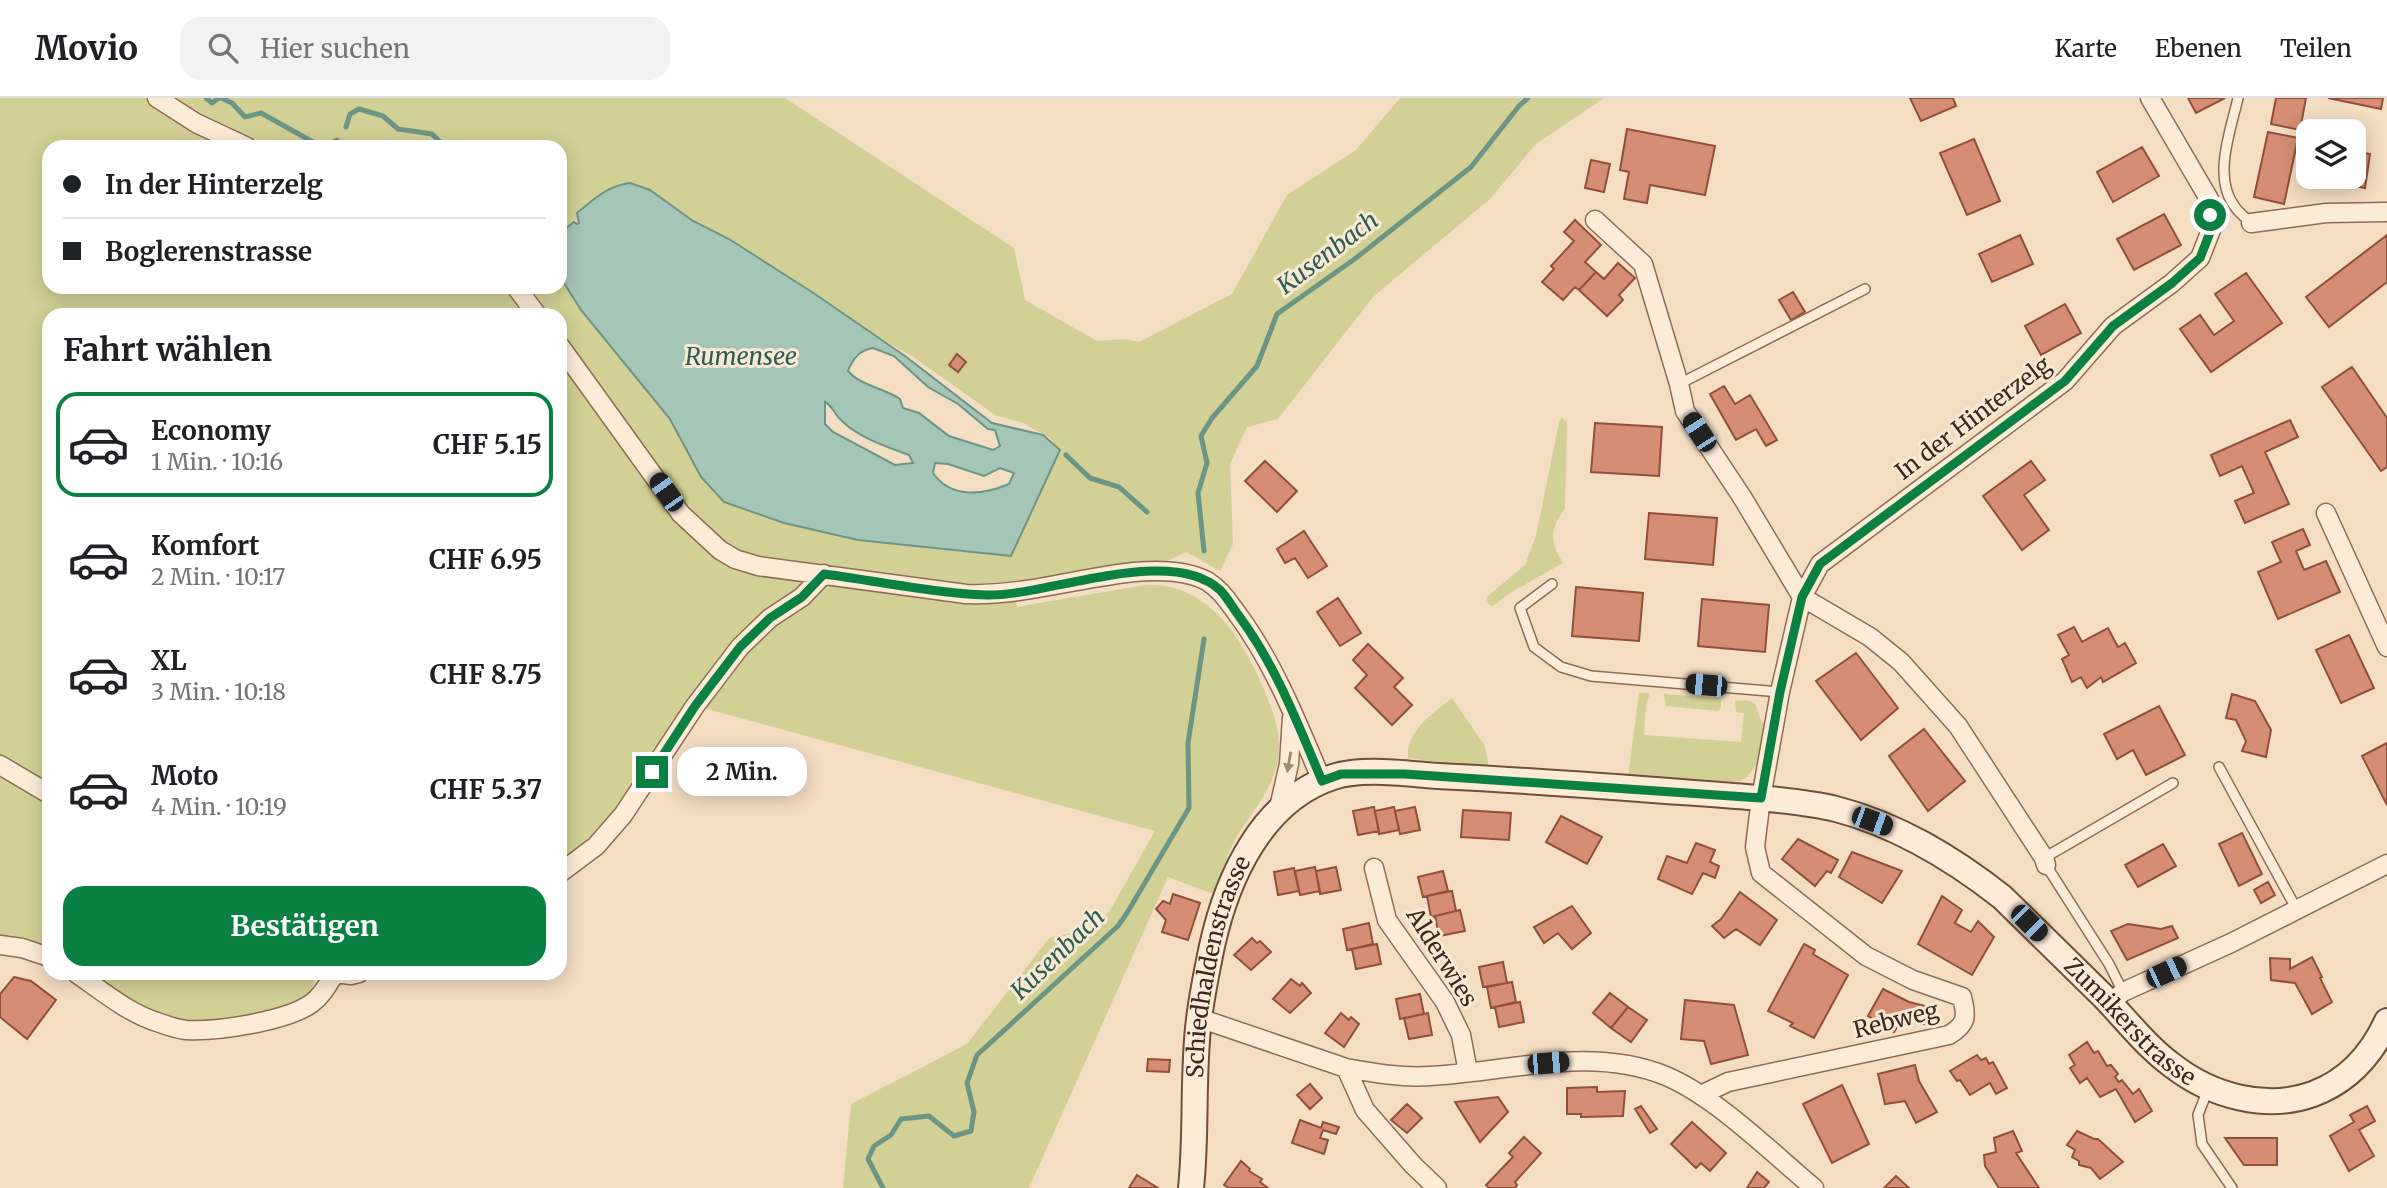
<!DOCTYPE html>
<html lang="de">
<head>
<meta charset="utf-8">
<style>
  body { margin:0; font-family:Merriweather,serif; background:#f2f2f2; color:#202124; height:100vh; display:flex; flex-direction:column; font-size:26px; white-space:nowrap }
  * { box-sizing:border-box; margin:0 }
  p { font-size:23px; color:#757577 }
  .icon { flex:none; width:38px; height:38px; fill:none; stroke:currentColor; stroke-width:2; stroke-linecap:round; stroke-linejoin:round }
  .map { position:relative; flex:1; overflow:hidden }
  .drawer { position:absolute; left:42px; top:210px; width:525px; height:672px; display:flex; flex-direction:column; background:#fff; border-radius:21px; box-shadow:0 4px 18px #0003 }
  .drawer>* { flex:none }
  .top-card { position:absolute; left:42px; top:42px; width:525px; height:154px; border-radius:21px; box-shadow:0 4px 18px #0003; display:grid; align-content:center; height:154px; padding:0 21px; background:#fff }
  .fabs { position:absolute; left:2296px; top:21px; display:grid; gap:14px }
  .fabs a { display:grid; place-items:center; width:70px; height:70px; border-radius:14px; background:#fff; box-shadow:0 4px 18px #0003; font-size:35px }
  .end { position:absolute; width:32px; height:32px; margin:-16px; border:9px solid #0b8043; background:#fff; box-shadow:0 0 0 4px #fff }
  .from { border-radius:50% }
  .bubble { position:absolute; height:49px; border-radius:21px; background:#fff; box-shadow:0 4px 18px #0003; font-size:23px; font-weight:700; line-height:49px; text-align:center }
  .car { position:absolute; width:21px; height:42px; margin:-21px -10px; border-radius:9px; box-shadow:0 0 5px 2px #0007; background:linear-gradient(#222 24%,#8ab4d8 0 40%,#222 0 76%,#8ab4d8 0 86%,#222 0) }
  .top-card b { display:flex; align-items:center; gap:24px; height:66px; font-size:26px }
  .top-card b+b { border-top:2px solid #e0e0e0 }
  .top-card i { width:18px; height:18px; background:#202124 }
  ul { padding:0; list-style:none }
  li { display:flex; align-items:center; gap:21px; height:105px; margin:0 14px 10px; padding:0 7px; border:4px solid transparent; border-radius:21px }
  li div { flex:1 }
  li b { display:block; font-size:26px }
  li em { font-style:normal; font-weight:700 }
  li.active { border-color:#0b8043 }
  li>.icon { width:63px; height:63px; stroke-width:1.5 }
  h2 { padding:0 21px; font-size:32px; line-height:84px }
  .action { display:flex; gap:14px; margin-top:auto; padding:14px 21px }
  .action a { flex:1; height:80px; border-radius:21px; background:#0b8043; color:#fff; font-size:28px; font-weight:700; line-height:80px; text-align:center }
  header { display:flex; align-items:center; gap:42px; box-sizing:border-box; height:98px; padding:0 35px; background:#fff; border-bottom:2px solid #e0e0e0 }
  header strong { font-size:33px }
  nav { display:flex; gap:38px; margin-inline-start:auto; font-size:24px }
  .search { width:490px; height:63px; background:#f2f2f2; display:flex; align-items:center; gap:18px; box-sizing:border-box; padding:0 24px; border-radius:21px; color:#757577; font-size:26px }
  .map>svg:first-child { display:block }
  .green { fill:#d3d095; fill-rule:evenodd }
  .water { fill:#a5c5b7; stroke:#6b9584; stroke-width:2; fill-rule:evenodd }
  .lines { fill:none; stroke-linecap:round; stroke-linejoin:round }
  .stream { stroke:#6b9584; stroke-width:5 }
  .building { fill:#d58e74; stroke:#924f3a; stroke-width:2 }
  .lane-casing { stroke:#906c57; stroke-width:12 }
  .street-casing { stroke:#906c57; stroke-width:21 }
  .secondary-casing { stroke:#714d3a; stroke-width:28 }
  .lane { stroke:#fcecd7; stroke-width:9 }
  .street { stroke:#fcecd7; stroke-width:18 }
  .secondary { stroke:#fcecd7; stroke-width:24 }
  .oneway { fill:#9d8a7a }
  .route { stroke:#0b8043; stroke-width:9 }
  .labels { text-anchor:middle; stroke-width:6; stroke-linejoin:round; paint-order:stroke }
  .street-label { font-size:23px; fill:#3e281d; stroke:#f9e8d3 }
  .water-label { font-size:24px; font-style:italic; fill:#2b5f54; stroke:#f9e8d3 }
</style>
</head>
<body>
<header>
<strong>Movio</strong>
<div class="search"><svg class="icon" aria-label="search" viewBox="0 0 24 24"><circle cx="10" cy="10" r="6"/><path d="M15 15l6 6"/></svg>Hier suchen</div>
<nav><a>Karte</a><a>Ebenen</a><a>Teilen</a></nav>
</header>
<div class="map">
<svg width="2387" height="1090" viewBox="0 0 2387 1090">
  <rect width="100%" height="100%" fill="#f3ddc3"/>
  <path class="green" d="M0 0H785L1014 150 1025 202 1097 243 1126 241 1139 244 1232 196 1287 97 1356 52 1400 0H1604L1536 46 1490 101 1373 199 1278 321 1247 329 1230 366 1233 446 1220 473 1186 454 1168 463 1099 469 1013 484 1017 509C1051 503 1084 497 1117 492 1132 489 1150 485 1165 488 1211 496 1238 536 1257 576 1269 603 1283 632 1278 662 1272 695 1247 718 1233 746 1225 762 1220 780 1216 797L1168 779 1029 1090H843L851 1006 967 946 1050 839 1085 833 1109 814 1155 733 685 605 617 709 592 741 560 766V217H49V854L0 845ZM49 49H560V135L579 119 650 92 693 123 729 141 815 196 865 232 912 258 995 317 1023 325 1050 340 1060 352 946 452 858 441 785 425 724 404 701 379 670 321 581 212 560 175V189H49Z
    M1562 319 1567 325 1565 411C1549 431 1550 444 1563 465L1510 495 1493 508 1489 507 1487 502 1488 498 1525 467 1536 438 1559 324Z
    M1639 595H1650L1646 607 1644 637 1741 644 1744 615 1736 614 1735 603C1764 599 1753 615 1765 627L1757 666 1746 680 1740 683 1732 684 1660 679 1628 680Z
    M1664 596 1721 600V610L1718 613 1666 608Z
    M1452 600 1485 648 1489 671 1408 660C1405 633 1434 615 1452 600Z
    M85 875H316L310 897C292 908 275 912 255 917 245 920 234 924 223 925 168 930 129 903 85 875Z"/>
  <path class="water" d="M630 85 650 92 693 123 729 141 815 196 905 258 992 325 1043 337 1060 352 1011 458 858 442 784 425 724 404 701 379 670 321 581 212 562 182 560 135 574 124 577 126 579 125 577 115C594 101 607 88 630 85ZM873 250 894 258 928 289 958 306 988 331 995 332 1000 348 993 352 949 338 919 315 903 310 900 301C884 290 861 288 848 273 853 260 860 252 873 250ZM825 304C833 308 835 318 843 324 860 340 887 349 909 357L913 365 895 367 833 334 825 326ZM935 365 948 366 984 378 1000 370 1014 375 1009 386C983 397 951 401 933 375Z"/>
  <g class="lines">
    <path class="stream" d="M206 0 212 5 219 0
      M221 0 232 5 245 19 261 15 322 49
      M346 29 350 16 359 11 383 18 398 31 432 36 443 47 448 49
      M325 49 337 42
      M560 109H561
      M1066 357 1090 380 1119 389 1147 414
      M1204 453 1198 395 1207 365 1201 338 1212 320 1257 268 1277 216 1356 160 1471 69 1519 8 1528 0
      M883 1090 868 1061 874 1048 891 1037 901 1021 929 1018 954 1038 971 1033 974 1014 967 985 977 957 1118 828 1127 815 1189 710 1188 645 1204 541"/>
  </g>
  <path class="building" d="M1910 0H1953L1956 8 1921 23Z
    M2188 0H2225L2196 15Z
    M2276 0H2306L2300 32 2271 26Z
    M2328 0H2383L2381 11Z
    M1627 31 1715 48 1705 97 1650 87 1647 105 1624 101 1629 74 1620 72Z
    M2268 34 2298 40 2284 106 2254 99Z
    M1974 41 2000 103 1967 117 1940 55Z
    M2142 49 2159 78 2113 104 2097 74Z
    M2354 53 2370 56 2365 90 2313 80 2354 79Z
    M1591 62 1610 66 1604 94 1585 90Z
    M2164 116 2181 147 2134 172 2117 141Z
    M1575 122 1601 147 1585 164 1596 174 1579 192 1575 189 1563 202 1542 184 1554 171 1551 168 1574 143 1564 134Z
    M2020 137 2033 166 1992 184 1979 156Z
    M2387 137V184L2329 229 2306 199Z
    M1618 165 1635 180 1619 197 1623 202 1607 218 1579 192 1596 174 1604 181Z
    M2246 175 2282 225 2211 274 2180 231 2200 217 2214 237 2234 223 2215 196Z
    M1793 194 1805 214 1791 222 1779 202Z
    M2065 206 2081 235 2041 257 2025 228Z
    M957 256 966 264 958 274 949 267Z
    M2352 269 2387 320V369L2381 373 2322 289Z
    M1724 288 1735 306 1750 297 1777 342 1766 348 1756 331 1736 342 1710 296Z
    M2290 322 2298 339 2265 354 2289 406 2245 425 2235 403 2254 395 2242 368 2220 378 2211 357Z
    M1595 325 1662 329 1659 378 1591 374Z
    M1265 363 1297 393 1277 414 1245 383Z
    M2031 363 2045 382 2024 397 2049 432 2022 452 1983 398Z
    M1649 415 1717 420 1713 467 1645 461Z
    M2303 431 2310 447 2296 453 2304 472 2326 463 2340 494 2278 521 2258 474 2281 464 2272 444Z
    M1304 433 1327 468 1308 480 1295 460 1285 465 1277 451Z
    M1576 489 1643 495 1639 543 1572 538Z
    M1338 500 1361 535 1340 548 1317 514Z
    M1702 501 1769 507 1765 554 1698 548Z
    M2074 529 2082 544 2108 530 2118 549 2125 545 2136 565 2103 584 2101 579 2087 590 2081 579 2072 584 2062 561 2069 557 2058 537Z
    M2349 537 2374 590 2341 605 2316 552Z
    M1368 546 1403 580 1394 589 1412 607 1392 627 1355 590 1367 577 1353 562Z
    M1856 555 1898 610 1861 642 1816 583Z
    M2232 596 2255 603 2271 632 2266 659 2242 653 2246 643 2236 622 2226 620Z
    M2159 608 2185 657 2146 677 2133 652 2117 661 2104 636Z
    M1924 631 1965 683 1928 713 1889 658Z
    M2387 645V707L2362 658Z
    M1374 709 1379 733 1358 737 1353 713Z
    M1394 709 1399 732 1379 736 1375 713Z
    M1415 709 1420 732 1400 736 1395 713Z
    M1463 712 1511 715 1509 742 1461 739Z
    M1561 718 1602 739 1587 766 1546 744Z
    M2242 735 2262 776 2239 788 2219 746Z
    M1798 741 1838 762 1831 775 1827 773 1815 788 1782 761Z
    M1696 745 1715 752 1710 764 1719 768 1715 780 1703 775 1692 796 1658 781 1667 758 1687 765Z
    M2163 746 2176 768 2138 789 2125 767Z
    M1852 754 1902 773 1882 805 1839 779Z
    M1315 769 1320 793 1300 797 1295 773Z
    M1336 769 1341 792 1320 796 1316 773Z
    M1294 770 1299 793 1278 797 1274 774Z
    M1443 773 1448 793 1423 799 1418 779Z
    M2268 784 2275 797 2261 805 2254 792Z
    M1452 793 1456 813 1431 819 1427 798Z
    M1740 794 1777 822 1760 847 1736 831 1724 840 1712 828 1721 821Z
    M1173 796 1200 805 1188 842 1162 834 1166 822 1156 811 1163 803 1170 806Z
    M1942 798 1962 812 1955 825 1971 834 1978 823 1994 839 1972 877 1918 846Z
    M1572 808 1591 835 1572 851 1558 835 1544 845 1534 829Z
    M1460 812 1465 833 1439 838 1435 818Z
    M1369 825 1373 846 1347 852 1343 831Z
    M2128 826 2161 831 2172 828 2178 840 2127 862 2111 833Z
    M1252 840 1257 845 1260 843 1271 854 1251 872 1234 857Z
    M1377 846 1381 866 1356 871 1352 851Z
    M1804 846 1815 852 1813 856 1848 877 1814 940 1790 928 1793 925 1768 913Z
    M2312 859 2322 879 2320 880 2332 904 2312 916 2295 885 2271 882 2270 860 2290 861V871Z
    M1503 864 1507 885 1483 889 1479 869Z
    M14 879 31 883 56 902 27 941 0 919V896Z
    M1291 881 1300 888 1302 885 1311 895 1290 915 1273 901Z
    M1512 884 1516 904 1491 910 1487 889Z
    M1883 891 1909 904 1929 909 1924 926 1902 921 1894 934 1868 918Z
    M1610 895 1628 909 1611 930 1593 915Z
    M1420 896 1424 916 1400 921 1396 901Z
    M1685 902 1734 907 1748 957 1711 966 1704 943 1681 941Z
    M1520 904 1524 924 1499 929 1495 909Z
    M1628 909 1647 922 1631 944 1611 930Z
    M1341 915 1349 922 1351 919 1359 926 1344 949 1325 935Z
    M1428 915 1432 937 1409 941 1404 920Z
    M2087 944 2094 955 2098 953 2107 968 2111 967 2118 976 2115 979 2119 984 2122 982 2133 996 2139 991 2152 1013 2135 1024 2116 991 2100 999 2087 980 2080 985 2070 970 2075 967 2069 957Z
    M1977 957 1981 962 1986 960 1989 966 1993 964 2007 990 1996 996 1990 985 1970 997 1960 982 1957 983 1950 973Z
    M1148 961 1170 962 1169 974 1147 973Z
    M1915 967 1919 983 1937 1014 1916 1025 1905 1003 1885 1006 1878 976Z
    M1310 986 1322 1000 1310 1011 1297 997Z
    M1842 987 1869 1046 1832 1065 1803 1006Z
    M1597 989V994L1625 993 1623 1018 1581 1019V1016H1567V990Z
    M1498 999 1508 1014 1480 1044 1455 1004Z
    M1407 1006 1422 1020 1407 1035 1391 1022Z
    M1641 1008 1657 1031 1650 1035 1635 1011Z
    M2367 1008 2375 1023 2359 1032 2374 1058 2349 1073 2330 1038 2354 1024 2350 1017Z
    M1300 1022 1321 1030 1323 1024 1339 1029 1336 1036 1323 1032 1320 1040 1328 1042 1324 1056 1292 1045Z
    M1692 1024 1726 1055 1710 1073 1701 1065 1696 1070 1671 1046Z
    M2013 1033 2022 1053 2016 1055 2039 1090H1999L1985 1068 1984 1057 1996 1054 1994 1040Z
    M2077 1033 2094 1041H2098L2123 1064 2100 1081 2091 1070 2079 1067V1063L2072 1059 2075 1052 2067 1047Z
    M1524 1039 1541 1055 1515 1084 1517 1087 1515 1090H1489L1486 1087 1513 1059 1509 1055Z
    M2225 1040H2277V1067H2244Z
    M1241 1063 1250 1071 1249 1073 1262 1081 1260 1084 1268 1090H1229L1224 1087Z
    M1757 1074 1769 1084 1764 1090H1747Z
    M1137 1077 1158 1090H1129Z
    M1896 1078 1909 1090H1884Z"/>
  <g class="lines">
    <defs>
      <path id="lane" d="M2238 0C2231 32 2212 79 2235 109 2239 115 2246 120 2251 125
        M1679 286 1865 191
        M1552 486 1520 510 1534 549 1561 569 1591 578 1780 594
        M2219 669 2297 812
        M2044 760 2173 685
        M2046 767 2109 866 2123 894
        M2208 991 2198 1017 2202 1046 2232 1090"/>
      <path id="street" d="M157 0 196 25 247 49
        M1595 122 1643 166 1679 286 1685 313 1742 399 1802 499 1870 539 1901 564 1958 628 2044 760 2046 767
        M2251 125 2326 115 2387 114
        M516 189 537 217
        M560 248 681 416 720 452 735 461 758 468 966 496C1023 498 1077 480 1134 474 1156 472 1186 472 1207 483 1220 491 1227 502 1236 514 1274 565 1297 624 1322 683
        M2326 415 2387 549
        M0 667 49 696
        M1278 714 1289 666 1292 619
        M1374 770 1387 822 1445 904 1461 937 1468 974
        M560 775 596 748 623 717 695 608 740 549 770 520 802 499 824 476
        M0 847 22 850 49 859
        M76 875C102 893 129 916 160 925 168 928 178 931 186 932 216 934 288 923 312 905 322 898 328 886 335 875L351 877 359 875
        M2110 905 2123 894 2231 845 2387 766
        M1199 920 1346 970 1365 1012 1413 1067 1437 1090
        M1346 970C1374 975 1402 980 1430 978 1509 974 1590 947 1666 978 1716 999 1772 1055 1814 1090
        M1701 997 1728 984 1949 937C1967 926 1967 919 1962 899L1913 882 1866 858 1761 775 1755 749 1761 700 1780 594 1802 499 1820 466 2065 283 2113 228 2172 185 2200 160 2211 132 2209 101 2150 0"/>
      <g id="secondary">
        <path id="s1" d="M1191 1090C1197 1034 1192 977 1199 921 1202 897 1207 872 1212 848 1227 780 1262 702 1333 679 1362 669 1408 676 1438 678 1546 683 1653 692 1761 700 1786 703 1811 705 1836 711 1898 727 1952 760 2002 799 2037 833 2071 867 2105 900 2127 923 2147 949 2173 968 2212 998 2266 1013 2313 996 2348 983 2372 956 2387 923"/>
      </g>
    </defs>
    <use href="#lane" class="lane-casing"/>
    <use href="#street" class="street-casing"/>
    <use href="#secondary" class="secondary-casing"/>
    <use href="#lane" class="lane"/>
    <use href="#street" class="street"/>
    <use href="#secondary" class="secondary"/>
  </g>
  <defs><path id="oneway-solid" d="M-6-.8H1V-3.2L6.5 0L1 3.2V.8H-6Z" transform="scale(1.75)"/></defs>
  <use class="oneway" href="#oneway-solid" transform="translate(1289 664) rotate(100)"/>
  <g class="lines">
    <path class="route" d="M652 674 695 608 740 549 770 520 802 499 824 476C878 483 933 495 987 497 1049 498 1170 446 1220 492 1227 499 1233 510 1239 518 1276 568 1298 626 1322 683L1341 676H1405L1761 700 1780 594 1802 499 1820 466 2065 283 2113 228 2172 185 2200 160 2211 132 2210 117"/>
  </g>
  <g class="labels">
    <g class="street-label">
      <text transform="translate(1973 320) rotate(-37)" y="8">In der Hinterzelg</text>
      <text transform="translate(1442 859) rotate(58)" y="8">Alderwies</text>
      <text dy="8" stroke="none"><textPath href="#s1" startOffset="224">Schiedhaldenstrasse</textPath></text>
      <text dy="8" stroke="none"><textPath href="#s1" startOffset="1334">Zumikerstrasse</textPath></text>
      <text transform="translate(1896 922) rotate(-14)" y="8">Rebweg</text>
    </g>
    <g class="water-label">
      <text transform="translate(1328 155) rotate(-37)" y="8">Kusenbach</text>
      <text x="741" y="267">Rumensee</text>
      <text transform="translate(1058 856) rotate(-44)" y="8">Kusenbach</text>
    </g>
  </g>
</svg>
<div class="fabs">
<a><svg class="icon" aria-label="layers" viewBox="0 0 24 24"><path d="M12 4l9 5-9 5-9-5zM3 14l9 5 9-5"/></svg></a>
</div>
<i class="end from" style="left:2210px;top:117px"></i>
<i class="end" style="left:652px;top:674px"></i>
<div class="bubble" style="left:677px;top:649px;width:130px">2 Min.</div>
<i class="car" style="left:1699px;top:334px;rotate:327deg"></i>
<i class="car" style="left:666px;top:394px;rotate:325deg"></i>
<i class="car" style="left:1706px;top:587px;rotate:275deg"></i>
<i class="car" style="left:1872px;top:723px;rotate:110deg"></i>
<i class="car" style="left:2029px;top:825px;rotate:135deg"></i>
<i class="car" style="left:2166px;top:874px;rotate:65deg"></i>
<i class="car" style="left:1548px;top:965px;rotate:85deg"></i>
<div class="top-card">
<b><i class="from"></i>In der Hinterzelg</b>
<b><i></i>Boglerenstrasse</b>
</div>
<section class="drawer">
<h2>Fahrt wählen</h2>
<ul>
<li class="active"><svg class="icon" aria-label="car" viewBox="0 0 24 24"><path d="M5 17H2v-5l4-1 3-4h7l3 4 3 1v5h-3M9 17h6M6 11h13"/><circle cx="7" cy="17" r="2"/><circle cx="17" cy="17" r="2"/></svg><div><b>Economy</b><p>1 Min. · 10:16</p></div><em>CHF 5.15</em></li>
<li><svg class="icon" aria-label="car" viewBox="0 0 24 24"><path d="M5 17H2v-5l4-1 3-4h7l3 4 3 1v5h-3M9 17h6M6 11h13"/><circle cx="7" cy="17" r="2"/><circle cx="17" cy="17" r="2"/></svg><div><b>Komfort</b><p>2 Min. · 10:17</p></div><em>CHF 6.95</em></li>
<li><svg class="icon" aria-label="car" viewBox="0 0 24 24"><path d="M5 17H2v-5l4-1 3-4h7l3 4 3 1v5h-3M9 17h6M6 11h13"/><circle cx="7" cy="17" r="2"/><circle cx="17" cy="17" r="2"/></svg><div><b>XL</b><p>3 Min. · 10:18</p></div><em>CHF 8.75</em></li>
<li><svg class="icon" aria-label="car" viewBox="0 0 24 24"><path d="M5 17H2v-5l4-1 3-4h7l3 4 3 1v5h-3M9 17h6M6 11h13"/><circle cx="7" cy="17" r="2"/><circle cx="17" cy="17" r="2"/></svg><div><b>Moto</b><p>4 Min. · 10:19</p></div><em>CHF 5.37</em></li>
</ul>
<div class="action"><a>Bestätigen</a></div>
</section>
</div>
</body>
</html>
